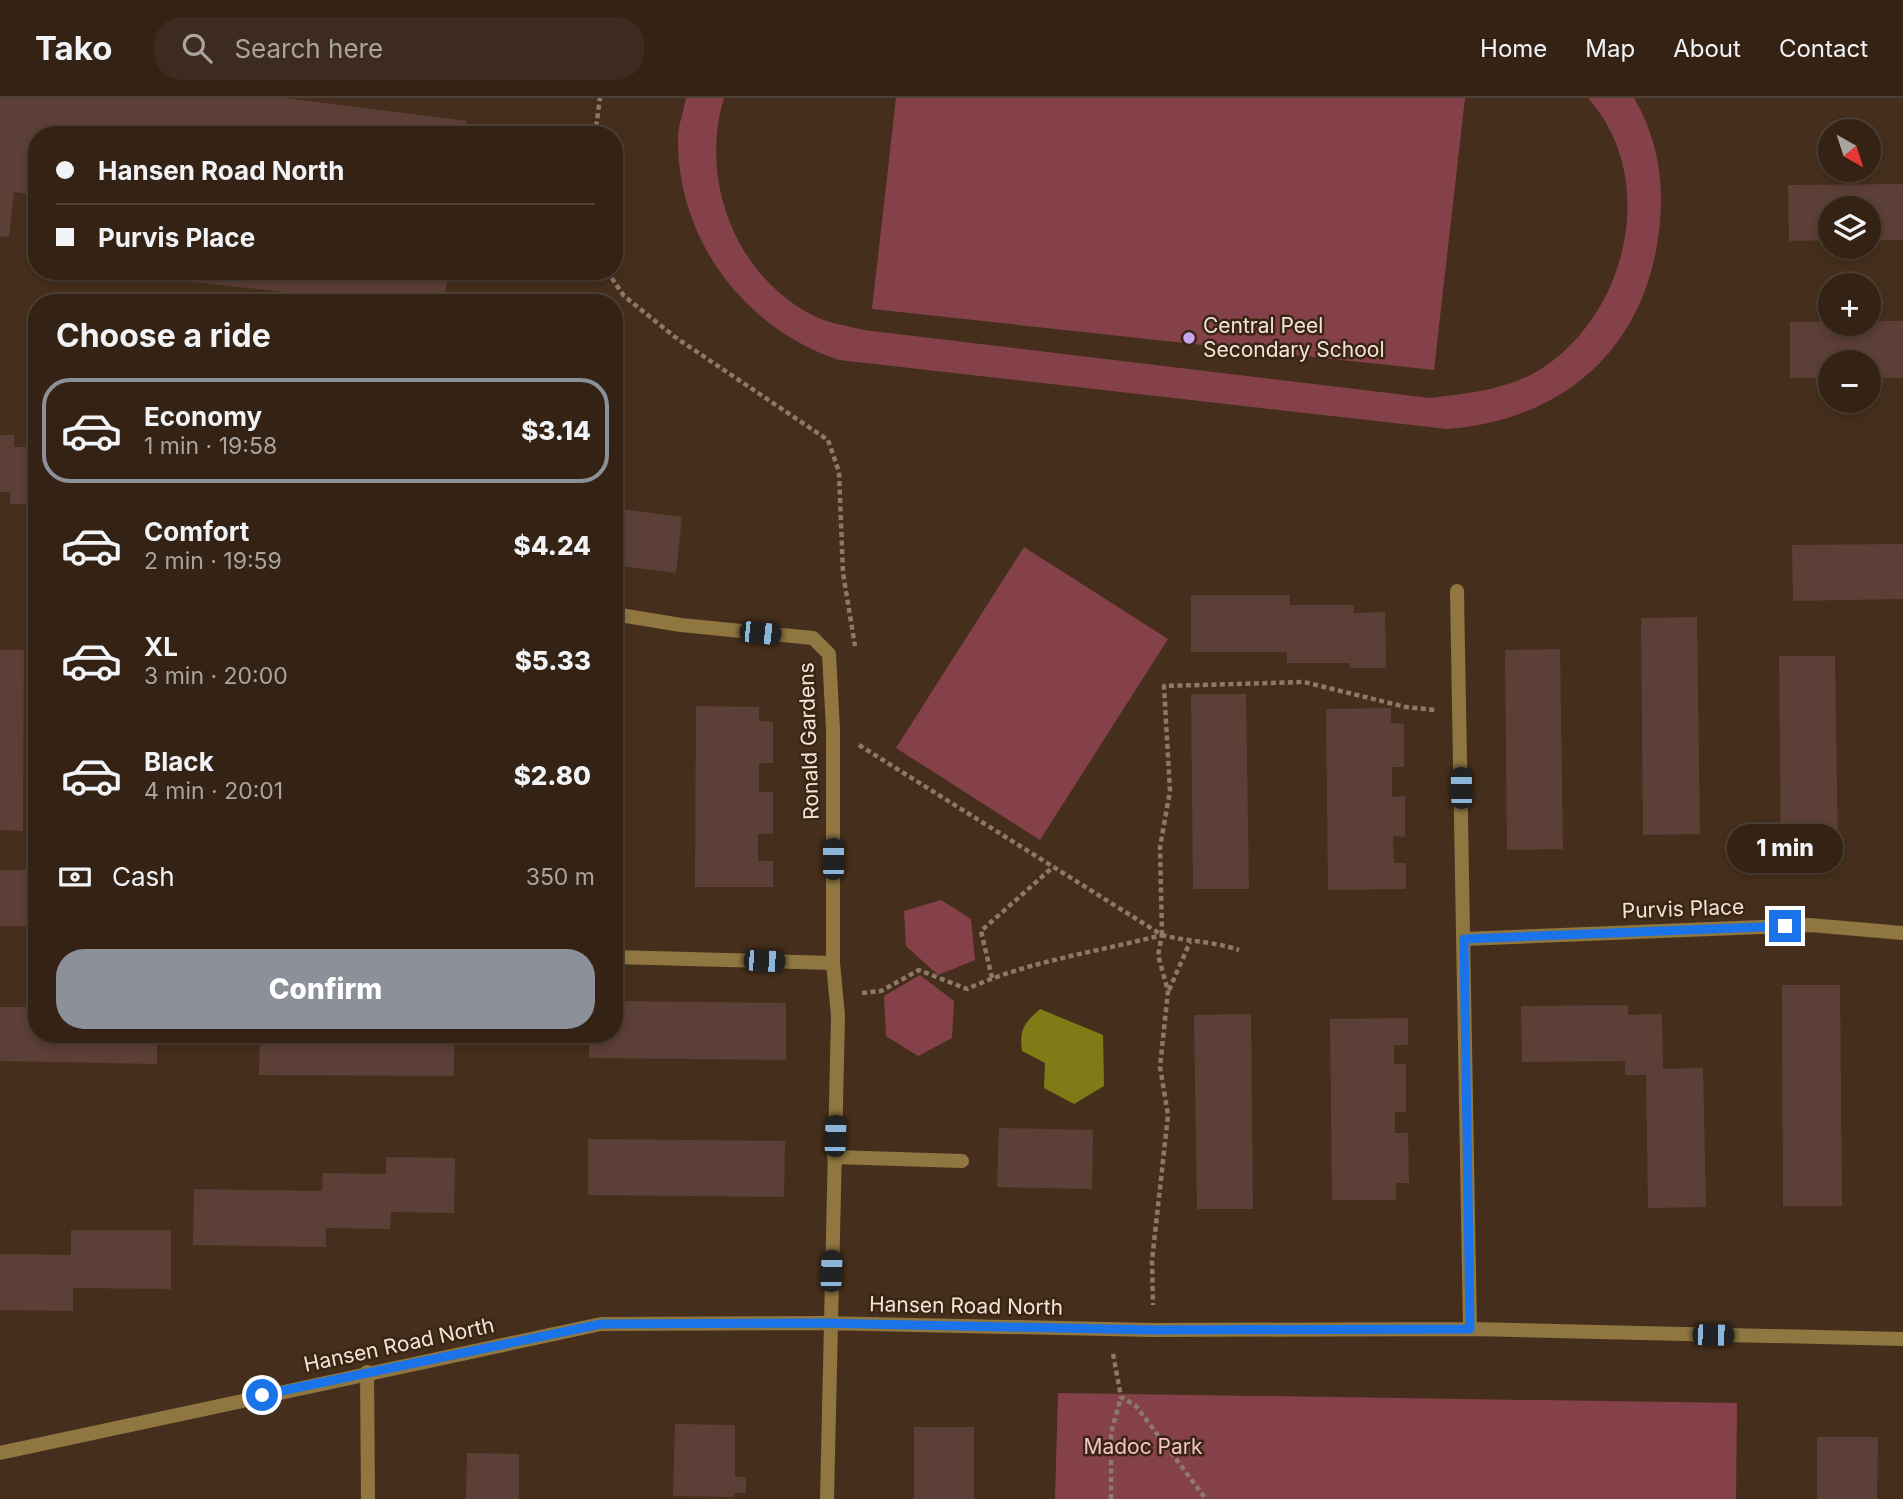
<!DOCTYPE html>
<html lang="en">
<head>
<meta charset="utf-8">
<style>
  body { margin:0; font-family:Inter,sans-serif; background:#3c2b1e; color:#f1f3f6; height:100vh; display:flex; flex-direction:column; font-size:26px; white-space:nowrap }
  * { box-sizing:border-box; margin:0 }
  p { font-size:23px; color:#a9a4a0 }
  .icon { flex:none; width:38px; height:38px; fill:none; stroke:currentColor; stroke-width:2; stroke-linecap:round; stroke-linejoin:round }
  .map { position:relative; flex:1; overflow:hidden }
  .sheet { position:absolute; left:28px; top:196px; width:595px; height:749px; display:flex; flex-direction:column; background:#342315; border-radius:28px; box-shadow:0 4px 10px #0003,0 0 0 2px #4e4034 }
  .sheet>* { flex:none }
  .top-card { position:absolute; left:28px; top:28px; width:595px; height:154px; border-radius:28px; box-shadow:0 4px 10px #0003,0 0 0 2px #4e4034; display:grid; align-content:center; height:154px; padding:0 28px; background:#342315 }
  .needle { width:46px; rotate:141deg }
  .tools { position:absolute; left:1818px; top:21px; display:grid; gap:14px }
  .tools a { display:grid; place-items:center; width:63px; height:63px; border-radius:50%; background:#342315; box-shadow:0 4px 10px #0003,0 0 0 2px #4e4034; font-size:35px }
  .end { position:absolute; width:32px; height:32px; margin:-16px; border:9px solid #1a73e8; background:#fff; box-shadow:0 0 0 4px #fff }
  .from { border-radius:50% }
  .bubble { position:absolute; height:49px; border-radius:24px; background:#342315; box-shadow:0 4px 10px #0003,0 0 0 2px #4e4034; font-size:23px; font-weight:800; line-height:49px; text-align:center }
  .car { position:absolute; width:21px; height:42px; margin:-21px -10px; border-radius:9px; box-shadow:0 0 5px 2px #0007; background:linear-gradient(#222 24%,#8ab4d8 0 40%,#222 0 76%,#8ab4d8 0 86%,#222 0) }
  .top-card b { display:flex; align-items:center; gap:24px; height:66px; font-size:26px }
  .top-card b+b { border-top:2px solid #4e4034 }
  .top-card i { width:18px; height:18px; background:#f1f3f6 }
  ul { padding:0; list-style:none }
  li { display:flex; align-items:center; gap:21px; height:105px; margin:0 14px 10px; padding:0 14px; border:4px solid transparent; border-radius:28px }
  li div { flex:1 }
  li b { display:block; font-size:26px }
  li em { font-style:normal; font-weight:800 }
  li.on { border-color:#8c9099 }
  li>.icon { width:63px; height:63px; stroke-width:1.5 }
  h2 { padding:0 28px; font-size:32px; line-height:84px }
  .pay { display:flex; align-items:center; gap:18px; height:77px; padding:0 28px; font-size:26px }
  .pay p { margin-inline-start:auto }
  .button { display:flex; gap:14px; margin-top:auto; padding:14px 28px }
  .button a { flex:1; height:80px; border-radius:28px; background:#8c9099; color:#fff; font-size:28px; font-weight:800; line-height:80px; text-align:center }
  header { display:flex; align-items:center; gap:42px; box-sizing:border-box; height:98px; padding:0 35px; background:#342315; border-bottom:2px solid #4e4034 }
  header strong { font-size:33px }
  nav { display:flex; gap:38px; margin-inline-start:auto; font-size:24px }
  .search { width:490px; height:63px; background:#3c2b1e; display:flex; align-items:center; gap:18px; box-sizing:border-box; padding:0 24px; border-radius:28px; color:#a9a4a0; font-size:26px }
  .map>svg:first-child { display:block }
  .green { fill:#854149 }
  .water { fill:#7f7c18 }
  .building { fill:#5c3f36 }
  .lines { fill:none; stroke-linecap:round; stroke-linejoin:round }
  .path { stroke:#8c7969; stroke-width:4.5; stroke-dasharray:5 3.5; stroke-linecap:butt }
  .service { stroke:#907741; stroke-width:14 }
  .minor { stroke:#907741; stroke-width:14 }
  .route { stroke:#1a73e8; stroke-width:9 }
  .poi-dot { fill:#c6a6f0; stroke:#3a2512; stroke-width:2.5 }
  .labels { text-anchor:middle; stroke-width:5; stroke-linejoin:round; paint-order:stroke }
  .poi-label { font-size:21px; fill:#f2e4d8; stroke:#3a2512; text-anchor:start }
  .street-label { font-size:21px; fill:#f2e4d8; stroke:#3a2512 }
  .park-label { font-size:21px; fill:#f4c1c5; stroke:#3a2512 }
</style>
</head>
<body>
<header>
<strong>Tako</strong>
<div class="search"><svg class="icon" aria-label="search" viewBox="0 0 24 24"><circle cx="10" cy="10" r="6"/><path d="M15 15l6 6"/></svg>Search here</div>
<nav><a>Home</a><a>Map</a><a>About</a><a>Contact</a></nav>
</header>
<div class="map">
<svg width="1903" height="1401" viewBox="0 0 1903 1401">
  <rect width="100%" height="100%" fill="#452f1c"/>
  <path class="green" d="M686 0H724C699 81 735 177 812 217 827 225 847 228 864 232L1430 300C1472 295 1516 291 1551 264 1630 205 1657 77 1588 0H1634C1658 41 1665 86 1659 133 1645 251 1564 322 1447 331L839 262C743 230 676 140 678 37 679 25 684 12 686 0Z
    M896 0H1465L1434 272 872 211Z
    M1024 449 1168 541 1040 742 896 650Z
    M941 802 971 821 975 862 938 877 906 848 904 813Z
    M920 877 954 903 952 940 918 958 886 938 884 898Z
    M1058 1295 1737 1305 1736 1401H1055Z"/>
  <path class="water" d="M1040 911 1103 937 1104 988 1074 1006 1044 990 1045 965 1022 953C1019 932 1024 925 1040 911Z"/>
  <path class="building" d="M0 0H285L467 23 466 37H37V97L14 94 9 139 0 138Z
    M1903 86V142H1869V110H1830V142L1789 143 1788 87Z
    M147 173H448L444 205H382L147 179Z
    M1830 223 1869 226V223H1903V280H1869V264H1830V280H1790V224Z
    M0 337H14V349H37V406H10V394H0Z
    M614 410 682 419 676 475 614 467Z
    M1903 446V501L1793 503 1792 447Z
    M1191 497H1290V507H1354V515L1385 514 1386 570H1350V565H1287V554H1191Z
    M1697 519 1700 736 1643 737 1641 520Z
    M1560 551 1563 751 1507 752 1505 552Z
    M0 552H24L23 733 0 732Z
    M1779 558H1835L1838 754 1781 755Z
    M1191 596H1246L1249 791H1193Z
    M696 608 759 609V623L773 624V665H759V694H773V736H758V763H773V789H695Z
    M1391 610V625L1404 626V669H1392V699L1405 698V739L1393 738 1394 765H1406V791L1328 792 1326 611Z
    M0 772H37V829L0 828Z
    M1782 887H1840L1842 1108H1783Z
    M614 903 786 905V962L589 960V936H614Z
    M1628 907V917L1662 916 1663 971 1703 970 1706 1109 1648 1110 1646 977H1625V963L1522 964 1521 908Z
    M0 909H37V936H157V966L0 963Z
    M1251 916 1253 1111H1197L1194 917Z
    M1408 920V947H1394V966H1406V1014H1395V1035H1408L1409 1085H1396V1102H1332L1330 921Z
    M260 936H454V978L259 977Z
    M999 1030 1093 1032 1092 1091 997 1089Z
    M588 1041 785 1043 784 1099 588 1097Z
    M386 1059 455 1060 454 1115 391 1114 390 1131 326 1130V1149L193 1147 194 1091 322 1093 323 1075 386 1076Z
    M71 1132H171V1191L73 1190V1213L0 1212V1156L71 1157Z
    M675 1326 735 1327V1379H746V1395H734V1399L673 1398Z
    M914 1329H974V1401H914Z
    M1817 1339H1878L1877 1401H1817Z
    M467 1355 519 1356V1401H466Z"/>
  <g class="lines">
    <path class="path" d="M595 37 600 0
      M607 173 624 198 675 239 828 342 839 374 843 475 855 548
      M859 647 1162 837C1189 844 1213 843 1239 852
      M1162 837 1160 749 1170 693 1164 588 1304 584 1406 609 1435 612
      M992 880 981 833 1053 769
      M1169 892 1190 844
      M862 895 881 893 919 872 967 891C1028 863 1097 854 1162 837L1158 857 1168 893 1160 969 1168 1017 1152 1163 1153 1207
      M1113 1256 1121 1299 1136 1308 1206 1401
      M1111 1401V1335L1121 1299"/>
    <path class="service" d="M834 1059 962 1063"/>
    <path class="minor" d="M1457 493 1470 1231
      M614 516 681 527 813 540 829 556 833 631V865L838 918 827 1401
      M1464 841 1810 827 1903 835
      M614 859 833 865
      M367 1274 368 1401
      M0 1355 601 1226 822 1225 1153 1232 1470 1231 1903 1241"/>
  </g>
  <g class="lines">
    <path class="route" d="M262 1297 601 1226 821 1225 1153 1232 1470 1231 1464 841 1785 828"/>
  </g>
  <circle class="poi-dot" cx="1189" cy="240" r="7"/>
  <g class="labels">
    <g class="poi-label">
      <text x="1203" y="235">Central Peel<tspan x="1203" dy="24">Secondary School</tspan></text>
    </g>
    <g class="street-label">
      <text transform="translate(809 643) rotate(-92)" y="7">Ronald Gardens</text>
      <text transform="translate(1683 811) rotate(-2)" y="7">Purvis Place</text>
      <text transform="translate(966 1208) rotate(1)" y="7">Hansen Road North</text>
      <text transform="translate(399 1247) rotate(-12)" y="7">Hansen Road North</text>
    </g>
    <g class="park-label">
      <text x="1143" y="1356">Madoc Park</text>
    </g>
  </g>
</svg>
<div class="tools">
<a><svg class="needle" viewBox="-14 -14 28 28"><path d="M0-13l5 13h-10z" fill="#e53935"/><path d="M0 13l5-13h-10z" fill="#a9a4a0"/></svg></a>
<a><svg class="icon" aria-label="layers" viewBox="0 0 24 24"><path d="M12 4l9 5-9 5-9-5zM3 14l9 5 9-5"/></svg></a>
<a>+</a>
<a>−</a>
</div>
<i class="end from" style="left:262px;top:1297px"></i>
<i class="end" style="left:1785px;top:828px"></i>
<div class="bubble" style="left:1727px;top:726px;width:116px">1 min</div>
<i class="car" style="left:760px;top:535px;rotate:96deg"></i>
<i class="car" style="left:1461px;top:690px;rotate:359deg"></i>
<i class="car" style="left:833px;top:761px;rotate:0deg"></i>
<i class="car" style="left:764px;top:863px;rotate:92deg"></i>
<i class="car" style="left:835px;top:1038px;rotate:2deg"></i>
<i class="car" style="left:831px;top:1173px;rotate:2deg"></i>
<i class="car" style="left:1713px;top:1237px;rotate:91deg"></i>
<div class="top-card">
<b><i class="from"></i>Hansen Road North</b>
<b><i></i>Purvis Place</b>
</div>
<section class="sheet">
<h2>Choose a ride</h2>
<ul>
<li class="on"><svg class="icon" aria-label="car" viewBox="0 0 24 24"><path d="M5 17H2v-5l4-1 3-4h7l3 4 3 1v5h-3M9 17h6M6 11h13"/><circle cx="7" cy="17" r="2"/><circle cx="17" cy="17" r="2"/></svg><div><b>Economy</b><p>1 min · 19:58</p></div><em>$3.14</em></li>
<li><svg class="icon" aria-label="car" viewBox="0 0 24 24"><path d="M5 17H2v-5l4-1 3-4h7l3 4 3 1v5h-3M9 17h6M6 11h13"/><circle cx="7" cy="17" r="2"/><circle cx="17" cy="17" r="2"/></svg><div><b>Comfort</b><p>2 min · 19:59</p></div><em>$4.24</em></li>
<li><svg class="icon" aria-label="car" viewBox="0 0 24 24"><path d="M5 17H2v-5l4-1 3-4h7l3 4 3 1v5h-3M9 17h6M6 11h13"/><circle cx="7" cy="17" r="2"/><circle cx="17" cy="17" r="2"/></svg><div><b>XL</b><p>3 min · 20:00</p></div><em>$5.33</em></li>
<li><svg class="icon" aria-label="car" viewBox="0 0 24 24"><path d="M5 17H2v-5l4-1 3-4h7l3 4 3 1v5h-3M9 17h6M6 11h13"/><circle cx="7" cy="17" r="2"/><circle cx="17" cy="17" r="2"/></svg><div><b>Black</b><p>4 min · 20:01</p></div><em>$2.80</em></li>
</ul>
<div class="pay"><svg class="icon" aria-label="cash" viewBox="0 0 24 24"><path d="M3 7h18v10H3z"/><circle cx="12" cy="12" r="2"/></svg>Cash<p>350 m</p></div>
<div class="button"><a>Confirm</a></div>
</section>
</div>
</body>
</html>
